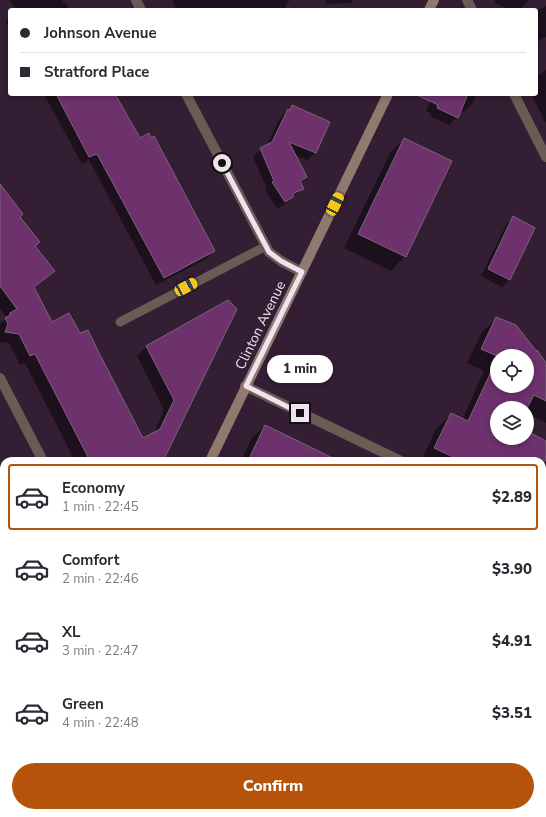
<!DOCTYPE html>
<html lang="en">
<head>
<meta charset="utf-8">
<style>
  body { margin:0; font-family:"Nunito Sans",sans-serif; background:#f2f2f3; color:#2b2b33; height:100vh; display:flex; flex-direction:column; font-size:15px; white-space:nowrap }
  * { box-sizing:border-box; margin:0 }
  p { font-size:13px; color:#7c7c81 }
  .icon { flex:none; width:22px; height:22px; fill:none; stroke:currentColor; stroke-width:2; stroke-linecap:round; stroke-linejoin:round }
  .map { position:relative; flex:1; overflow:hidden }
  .panel { position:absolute; left:0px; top:457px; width:546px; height:360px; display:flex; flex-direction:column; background:#fff; border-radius:12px 12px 0 0; box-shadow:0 2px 6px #0003 }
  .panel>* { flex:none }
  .banner { position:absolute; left:8px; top:8px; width:530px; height:88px; border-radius:4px; box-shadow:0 2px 6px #0003; display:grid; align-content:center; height:88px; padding:0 12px; background:#fff }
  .buttons { position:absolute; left:490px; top:349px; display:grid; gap:8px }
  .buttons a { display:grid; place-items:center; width:44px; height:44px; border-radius:50%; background:#fff; box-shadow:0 2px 6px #0003; font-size:20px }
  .end { position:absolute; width:18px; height:18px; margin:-9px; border:5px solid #f1e2f0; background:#111; box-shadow:0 0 0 2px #111 }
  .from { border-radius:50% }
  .bubble { position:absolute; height:28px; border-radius:14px; background:#fff; box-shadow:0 2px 6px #0003; font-size:13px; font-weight:800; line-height:28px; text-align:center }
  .car { position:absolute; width:12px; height:24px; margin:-12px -6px; border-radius:5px; box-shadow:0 0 3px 1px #0007; background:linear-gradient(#f5c518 24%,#345 0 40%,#f5c518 0 76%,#345 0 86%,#f5c518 0) }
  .banner b { display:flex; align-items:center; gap:14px; height:38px; font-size:15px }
  .banner b+b { border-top:1px solid #e1e1e2 }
  .banner i { width:10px; height:10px; background:#2b2b33 }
  ul { padding:7px 0 0; list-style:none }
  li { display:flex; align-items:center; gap:12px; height:66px; margin:0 8px 6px; padding:0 4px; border:2px solid transparent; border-radius:4px }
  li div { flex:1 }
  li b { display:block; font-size:15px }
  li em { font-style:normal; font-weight:800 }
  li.active { border-color:#b45309 }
  li>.icon { width:36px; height:36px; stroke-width:1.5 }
  .action { display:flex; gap:8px; margin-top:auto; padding:8px 12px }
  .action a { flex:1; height:46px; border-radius:24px; background:#b45309; color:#fff; font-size:16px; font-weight:800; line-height:46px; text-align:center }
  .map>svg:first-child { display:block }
  .park { fill:url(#park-dots) }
  .shadow { fill:#0007; fill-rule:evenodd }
  .building { fill:#6d316c; stroke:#7d637c }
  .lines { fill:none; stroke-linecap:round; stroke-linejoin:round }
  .lane { stroke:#6a5c55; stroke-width:9 }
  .street { stroke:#6a5c55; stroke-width:10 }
  .secondary { stroke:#90796e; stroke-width:10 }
  .route { stroke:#f1e2f0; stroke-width:5 }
  .labels { text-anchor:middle; stroke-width:4; stroke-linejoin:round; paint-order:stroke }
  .street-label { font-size:14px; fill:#f1e2f0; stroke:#341e33 }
</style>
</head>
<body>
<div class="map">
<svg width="546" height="817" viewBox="0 0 546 817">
  <defs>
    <pattern id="park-dots" width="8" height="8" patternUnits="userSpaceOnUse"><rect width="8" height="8" fill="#1d4607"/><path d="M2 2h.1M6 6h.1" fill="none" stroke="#3e602b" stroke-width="1.8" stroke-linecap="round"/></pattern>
  </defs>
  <rect width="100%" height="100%" fill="#341e33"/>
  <path class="park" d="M546 644V817H445L443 813H542V646Z"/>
  <path class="shadow" d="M9 0H62L64 4 66 3 69 10H17Z
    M172 0H290L285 5 287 6 282 10H177Z
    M326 0H354L350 3 326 4Z
    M495 0H529L519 10H512L495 3Z
    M546 6V37L536 42V11Z
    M10 18V29L6 21Z
    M546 70V123L531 94H536V77Z
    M44 94H115L139 140 213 251 206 259 156 285 89 160 82 164Z
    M434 94H475L476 95 472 104 464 112 460 110 457 117 449 125 430 116 431 113 426 111Z
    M292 106 329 122 315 153 307 160 294 155 306 177 300 183 303 188 284 205 277 209 265 190 267 189 253 157 261 149 267 145 280 118Z
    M404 139 405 256 391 271 344 248 390 153Z
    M0 185 34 246 54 271 33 289 52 323 142 439 154 433 164 410 137 356 146 347 228 301 162 461H75L25 363 20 365 9 343 0 342V324L7 318 0 309Z
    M513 217 510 279 502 287 481 276 506 225Z
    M497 318 536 353 537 352 546 365V423L527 413V408H497V438H527V432L546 442V522L542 520V461H421L436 429 451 414 462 420 484 371 467 363 482 332ZM497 356H527V386H497Z
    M265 426 339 461H241L251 439Z
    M0 498 1 501 4 499V625L0 618Z"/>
  <path class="building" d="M56 94H115L140 138 149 133 151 138 154 136 215 251 164 278 97 154 89 157Z
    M415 94H468L458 118 437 108 438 105Z
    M292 105 330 122 316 153 289 142 307 177 300 181 304 189 294 193 293 197 285 202 272 182 274 181 260 148 272 142 288 109 290 110Z
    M404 138 452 161 406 257 358 234Z
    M0 184 23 214 20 217 40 242 35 246 55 271 34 287 52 322 69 313 80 333 88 330 98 351 143 438 160 429 174 400 146 346 228 300 237 309 163 461H90L35 354 30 356 19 334 5 332 8 324 5 318 10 315V313L17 309 0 286Z
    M513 216 535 228 510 280 488 269Z
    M496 317 516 325 537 352V350L546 363V401L534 395 527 408H497V438H527V431L546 441V461H462L434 448 451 413 468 421 497 359V386H527V356H497L481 349Z
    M265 425 339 461H248Z"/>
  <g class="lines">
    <path class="lane" d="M120 322 266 246
      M0 805 4 808
      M12 813 18 817
      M343 813 345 817"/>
    <path class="street" d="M136 0 141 10
      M467 0 472 10
      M186 94 269 252 281 261 302 272
      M514 94 546 157
      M0 378 43 461
      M245 386 401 461
      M542 529 546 531"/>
    <path class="secondary" d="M429 10 434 0
      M210 461 388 94
      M542 598 546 595
      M38 817 40 813
      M250 817 256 813"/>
  </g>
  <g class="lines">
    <path class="route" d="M222 163 269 252 281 261 302 272 246 386 300 413"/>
  </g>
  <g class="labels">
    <g class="street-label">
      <text transform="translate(260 325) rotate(-64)" y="5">Clinton Avenue</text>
    </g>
  </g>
</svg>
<div class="buttons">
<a><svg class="icon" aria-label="locate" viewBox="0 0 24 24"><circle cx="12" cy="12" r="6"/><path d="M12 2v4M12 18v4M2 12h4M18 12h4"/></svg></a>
<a><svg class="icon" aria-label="layers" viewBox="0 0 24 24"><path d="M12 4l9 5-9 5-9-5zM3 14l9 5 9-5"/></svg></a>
</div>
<i class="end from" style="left:222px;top:163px"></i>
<i class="end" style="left:300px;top:413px"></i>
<div class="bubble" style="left:267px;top:355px;width:66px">1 min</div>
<i class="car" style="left:335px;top:204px;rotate:26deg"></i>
<i class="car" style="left:186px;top:287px;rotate:62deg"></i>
<div class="banner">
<b><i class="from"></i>Johnson Avenue</b>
<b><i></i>Stratford Place</b>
</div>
<section class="panel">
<ul>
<li class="active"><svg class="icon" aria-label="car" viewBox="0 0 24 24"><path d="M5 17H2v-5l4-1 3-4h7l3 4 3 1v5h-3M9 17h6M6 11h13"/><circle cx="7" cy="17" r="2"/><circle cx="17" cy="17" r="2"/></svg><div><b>Economy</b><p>1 min · 22:45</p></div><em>$2.89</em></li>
<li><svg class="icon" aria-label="car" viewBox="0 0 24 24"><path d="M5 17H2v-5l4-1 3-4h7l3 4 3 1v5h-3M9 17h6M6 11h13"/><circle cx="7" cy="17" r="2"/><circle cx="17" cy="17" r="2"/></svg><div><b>Comfort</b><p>2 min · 22:46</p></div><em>$3.90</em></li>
<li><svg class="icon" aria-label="car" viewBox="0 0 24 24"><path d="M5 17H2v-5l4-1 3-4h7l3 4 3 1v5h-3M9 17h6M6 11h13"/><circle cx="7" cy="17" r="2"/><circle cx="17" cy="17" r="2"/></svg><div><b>XL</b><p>3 min · 22:47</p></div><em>$4.91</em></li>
<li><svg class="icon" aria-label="car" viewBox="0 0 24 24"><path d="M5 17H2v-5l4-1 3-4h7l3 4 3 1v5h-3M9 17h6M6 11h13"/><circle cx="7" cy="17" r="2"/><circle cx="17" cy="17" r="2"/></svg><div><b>Green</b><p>4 min · 22:48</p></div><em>$3.51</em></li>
</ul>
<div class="action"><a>Confirm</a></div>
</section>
</div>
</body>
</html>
